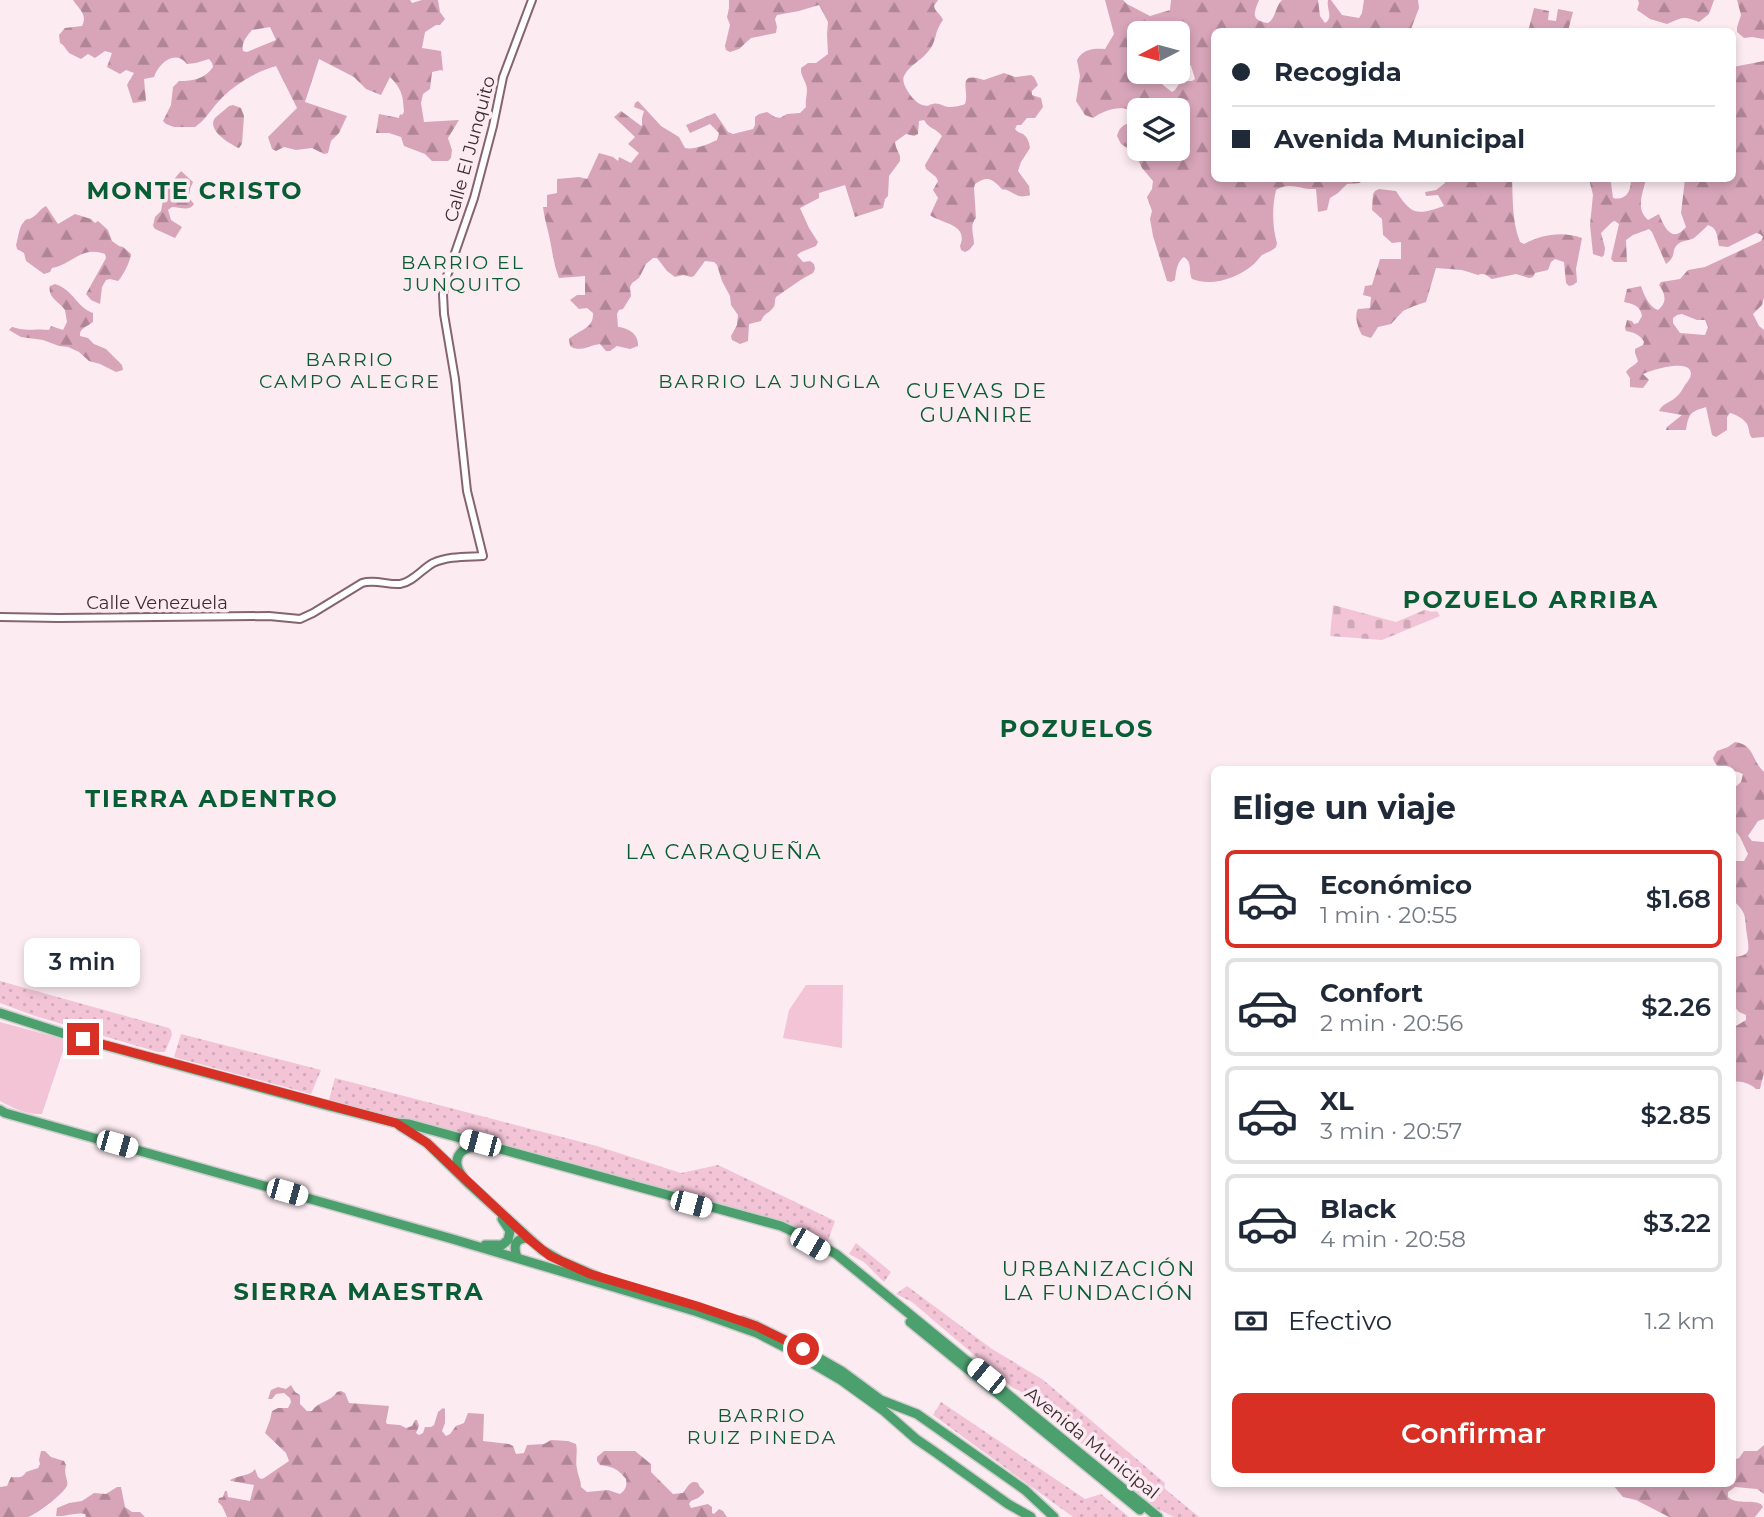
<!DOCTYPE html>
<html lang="es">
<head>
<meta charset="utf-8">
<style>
  body { margin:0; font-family:Montserrat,sans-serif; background:#f6f6f7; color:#1f2937; height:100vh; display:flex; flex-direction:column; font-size:26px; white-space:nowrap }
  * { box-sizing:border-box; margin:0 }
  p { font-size:23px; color:#747a83 }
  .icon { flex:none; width:38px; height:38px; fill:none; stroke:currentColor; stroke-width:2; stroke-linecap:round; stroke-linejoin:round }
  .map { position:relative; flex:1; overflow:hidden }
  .side { position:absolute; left:1211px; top:766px; width:525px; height:721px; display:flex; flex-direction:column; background:#fff; border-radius:10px; box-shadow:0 4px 10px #0003 }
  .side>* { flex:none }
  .hud { position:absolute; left:1211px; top:28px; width:525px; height:154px; border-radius:10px; box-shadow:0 4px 10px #0003; display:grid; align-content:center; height:154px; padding:0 21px; background:#fff }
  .needle { width:46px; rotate:264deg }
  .fabs { position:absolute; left:1127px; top:21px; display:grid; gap:14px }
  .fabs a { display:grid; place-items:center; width:63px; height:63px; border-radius:10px; background:#fff; box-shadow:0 4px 10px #0003; font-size:35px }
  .end { position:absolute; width:32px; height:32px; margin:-16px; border:9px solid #d93025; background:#fff; box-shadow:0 0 0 4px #fff }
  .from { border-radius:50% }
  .bubble { position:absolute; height:49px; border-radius:10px; background:#fff; box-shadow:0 4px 10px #0003; font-size:23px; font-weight:600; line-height:49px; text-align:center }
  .car { position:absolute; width:21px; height:42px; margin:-21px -10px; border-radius:9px; box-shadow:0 0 5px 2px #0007; background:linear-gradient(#fff 24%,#345 0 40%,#fff 0 76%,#345 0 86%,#fff 0) }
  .hud b { display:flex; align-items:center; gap:24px; height:66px; font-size:26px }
  .hud b+b { border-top:2px solid #e0e1e3 }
  .hud i { width:18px; height:18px; background:#1f2937 }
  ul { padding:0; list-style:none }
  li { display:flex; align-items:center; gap:21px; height:98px; margin:0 14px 10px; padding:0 7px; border:4px solid #e0e1e3; border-radius:10px }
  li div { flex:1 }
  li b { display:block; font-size:26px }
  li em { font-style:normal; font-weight:600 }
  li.active { border-color:#d93025 }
  li>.icon { width:63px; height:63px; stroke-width:1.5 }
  h2 { padding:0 21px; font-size:32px; line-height:84px }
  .pay { display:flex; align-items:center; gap:18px; height:77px; padding:0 21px; font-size:26px }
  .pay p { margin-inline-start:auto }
  .button { display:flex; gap:14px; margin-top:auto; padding:14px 21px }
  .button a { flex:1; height:80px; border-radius:10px; background:#d93025; color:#fff; font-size:28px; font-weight:600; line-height:80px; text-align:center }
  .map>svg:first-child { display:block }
  .grass { fill:url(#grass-dots) }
  .forest { fill:url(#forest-firs); fill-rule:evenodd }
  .cemetery { fill:url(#cemetery-stones) }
  .pitch { fill:#f2c4d6 }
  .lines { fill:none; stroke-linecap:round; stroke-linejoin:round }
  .minor-casing { stroke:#856370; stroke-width:10 }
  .highway-casing { stroke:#d0cdce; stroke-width:12 }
  .minor { stroke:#fff; stroke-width:6 }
  .highway { stroke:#4ca06e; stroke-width:9 }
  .route { stroke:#d93025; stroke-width:9 }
  .labels { text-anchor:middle; stroke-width:7; stroke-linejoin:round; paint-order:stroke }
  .street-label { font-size:18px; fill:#3c2d33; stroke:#fcecf2 }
  .neighbourhood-label { font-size:19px; letter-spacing:2px; fill:#085d35; stroke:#fcecf2 }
  .quarter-label { font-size:21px; letter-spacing:2px; fill:#085d35; stroke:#fcecf2 }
  .district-label { font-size:24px; font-weight:bold; letter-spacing:2px; fill:#085d35; stroke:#fcecf2 }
</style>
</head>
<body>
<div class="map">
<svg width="1764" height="1517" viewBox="0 0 1764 1517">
  <defs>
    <pattern id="grass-dots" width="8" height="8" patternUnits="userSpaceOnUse" patternTransform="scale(1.75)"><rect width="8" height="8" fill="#f2c4d6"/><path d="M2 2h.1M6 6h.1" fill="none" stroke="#d0a9b8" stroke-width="1.8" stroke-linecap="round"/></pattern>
    <pattern id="forest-firs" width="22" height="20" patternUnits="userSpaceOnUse" patternTransform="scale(1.75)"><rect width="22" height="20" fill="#d7a4b8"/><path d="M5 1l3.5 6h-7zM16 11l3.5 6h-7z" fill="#b08696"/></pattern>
    <pattern id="cemetery-stones" width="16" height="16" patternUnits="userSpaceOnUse" patternTransform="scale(1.75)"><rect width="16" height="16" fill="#f2c4d6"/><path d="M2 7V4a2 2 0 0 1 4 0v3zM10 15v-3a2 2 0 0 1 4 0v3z" fill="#d0a9b8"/></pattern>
  </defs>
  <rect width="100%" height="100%" fill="#fcecf2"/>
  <path class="grass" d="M0 981 169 1028 171 1030 172 1035 165 1052H158L35 1016 0 1003Z
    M181 1034 321 1070 311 1094 174 1057Z
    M335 1078 597 1146 681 1173 718 1165 835 1221 827 1243 776 1220 329 1100Z
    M856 1243 891 1272 884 1282 864 1262 849 1254Z
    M907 1286 992 1349 1042 1379 1165 1483 1164 1488 1199 1517H1174L1156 1508 1020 1391 1013 1388 912 1302 896 1294Z
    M941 1402 1085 1499 1101 1494 1129 1517H1073L933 1415Z"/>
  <path class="forest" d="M73 0H410L412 3 422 0H438L440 12 445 19 440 25H436L425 32 422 48 441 51 443 71 441 70 432 72 430 89 423 94 421 103 424 122 459 120 448 138 452 150 451 158 448 161H432L425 154 404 146 401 137 389 133H376L379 114 399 118 400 114 402 115 404 112C403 96 402 89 390 77L381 95 366 89 354 77 319 59 305 102 347 116 339 133 331 141 328 153 324 154 312 148 296 150 284 147 276 151 272 149 268 137 297 108 276 66C255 72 233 85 218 102 210 111 205 120 195 127H174L166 124 163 121 171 105 173 87 179 81C193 81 205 79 213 67L212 63 209 59 196 63 187 64C175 49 159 63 154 77L144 79 146 101 133 103 127 85 134 73 126 70 120 74 107 67 112 53 105 51 95 58 88 54 81 59 69 53 63 45 60 43 59 35 65 28 82 26C88 15 79 9 73 0ZM270 27 276 40 247 52 243 51C241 43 247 36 252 30Z
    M729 0H938L934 6C935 12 941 14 943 20 934 32 937 40 930 49 923 60 910 64 904 76 900 84 915 104 923 105 931 107 926 105 933 104 939 102 943 107 949 107 954 107 961 106 965 104 970 91 955 70 984 80L1004 73 1015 77 1031 75 1034 77 1038 85 1032 91V95L1041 98 1043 107 1035 118H1027L1021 125H1017L1015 129 1018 132C1026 134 1029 140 1030 148L1021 162 1018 171 1029 186 1030 195C1020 198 1018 196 1009 191 1001 187 1005 193 999 186 990 177 986 177 975 184L974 188 976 218C969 225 974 235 974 244L969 250 965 252 961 250 960 246C969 224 942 224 930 215L938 198 933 190 938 181 936 177 926 169 925 165 942 136C936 128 929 129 924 120L919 121 918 134 914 136 906 134 895 142 896 147 900 156V161L889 176 888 196 885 199 883 208 855 217 845 185 819 193V198L800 208 809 228 818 242 816 246 801 252 797 255 803 262 810 261 814 264 815 269 813 273 802 279 776 297C774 302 776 306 772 309 767 315 765 312 761 321L749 324 748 341 740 344 732 340 731 336 737 325 738 315 731 305 730 296 722 281 717 265 714 262 705 261 694 276 691 277 683 275 675 277 667 271 657 258H653L646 264 639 278 632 283 630 287 631 296 623 309 619 310 617 314 618 327C628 328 639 334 638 346L630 349 617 346 610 351H606L600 344C590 345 580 353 570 346L569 339C578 330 594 329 593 313L587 308 579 309 570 300 577 295H585V276L559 278C553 263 552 247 548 231 546 223 544 216 543 207H547V195L557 193V179L579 177 587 179 599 153 613 157 618 161 619 157 631 163 639 153 628 144 635 137 614 117 621 111 640 125 642 126V118L644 111 634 107 635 103 638 101 661 126 679 137 685 148C694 150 709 144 717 140L719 133 710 124 690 133 686 125 715 113 728 132 733 134 753 129 755 125V117L759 114 767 112 775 117 780 118 787 114 800 113 806 107C805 101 807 96 807 90 807 82 800 76 801 68L808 63H816L828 54 827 34 828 22 819 5 799 11 777 15 775 19 777 27 776 33 751 38 739 49 730 52 726 50 725 46 730 25 727 17 729 8Z
    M1105 0H1123L1127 4 1150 16 1170 10 1171 0H1259C1254 13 1250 20 1268 23 1276 18 1275 7 1282 0H1318L1320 16 1325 23C1334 18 1326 8 1328 0H1331L1342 15 1359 18 1362 13 1364 0H1418L1419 8 1411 29 1417 31 1214 32V178L1363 179 1360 183 1347 184 1338 193 1330 198 1327 210 1318 212 1316 189C1300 190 1291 181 1276 190 1272 207 1272 226 1277 243L1276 247C1271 252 1267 252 1262 255 1259 258 1257 261 1254 264 1238 278 1212 287 1192 279 1188 271 1193 263 1184 257 1177 261 1176 272 1175 280L1171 282 1167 281 1153 236 1150 219 1152 211 1147 197 1152 189 1153 181 1142 168 1135 153 1121 144 1117 136C1121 121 1130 126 1139 116 1127 103 1107 108 1093 118L1085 115 1076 101 1080 76 1077 60C1083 49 1093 48 1105 49L1114 34ZM1139 33H1178V66L1187 61 1191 66 1195 79 1192 81H1181L1175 90 1172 92 1163 85 1154 72H1139ZM1139 110H1178V149H1139Z
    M1638 0H1714L1709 14 1699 22C1682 15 1682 18 1667 24L1650 19 1637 10 1639 3Z
    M1737 0H1764V39L1752 37 1744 38 1737 32V27L1741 15Z
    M1534 8 1549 11 1548 20 1556 21 1558 9 1573 12 1568 31H1521L1529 28Z
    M1764 61V298L1762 305 1753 314 1759 326 1764 330V437L1752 438C1748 433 1750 430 1747 424 1744 419 1735 414 1730 413L1727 417V430L1716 437 1712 435 1706 407C1690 412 1689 413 1686 430H1666L1667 427 1682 415 1659 411C1663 403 1669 403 1675 398 1680 394 1682 390 1685 385 1688 381 1693 376 1690 370 1684 360 1651 370 1643 374L1649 380 1643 388 1630 387V378L1626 372C1630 366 1635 366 1638 361L1635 353V349L1643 345 1644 342C1641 335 1633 332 1626 331L1625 328 1627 320 1632 321 1634 324 1638 323 1642 316C1640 305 1633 304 1624 302L1627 289 1641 286C1644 295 1649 307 1658 310 1668 302 1665 293 1659 285L1661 282 1680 279 1688 270 1705 267 1761 241 1763 237 1760 234 1756 233 1728 247 1719 246C1717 237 1718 228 1708 225 1704 229 1699 234 1694 238 1689 241 1681 240 1677 245 1671 251 1677 256 1666 264L1652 232 1649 229 1633 235 1626 240 1627 262H1614L1611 259 1619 224 1615 221 1612 222 1601 233 1605 248 1604 255 1602 257 1593 254 1590 225 1593 195 1589 179H1609L1611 183 1613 198C1627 201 1631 190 1631 179H1646C1643 193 1635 209 1648 220L1659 214C1664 227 1672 244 1686 227L1681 213 1685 179 1732 178 1733 67ZM1682 314 1697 320H1705L1708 327 1705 335 1680 333 1673 323V318L1677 315Z
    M233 105 241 108 244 116 242 144 239 148C231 145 206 130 215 118 219 114 225 110 229 106Z
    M181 171 193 182 190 189 189 198 194 204C189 212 180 207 172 207L168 210 171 220 182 227 175 238 155 229 153 226 155 217 161 211 165 190Z
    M1445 179H1512C1513 201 1512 221 1520 242L1524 244C1542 234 1563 231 1582 238L1576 269 1577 282 1573 285 1569 286 1566 283 1564 262 1555 259 1551 262 1548 270 1535 273 1533 277 1529 278 1516 274 1492 279C1487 276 1485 272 1478 275L1462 270 1436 268 1426 302 1414 306 1403 311 1391 324 1378 327 1371 338 1362 335C1358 328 1354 316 1358 309L1370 308 1371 297 1363 295 1365 286 1372 285 1380 259H1401V242L1392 243 1383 235 1382 219 1372 210 1373 194 1375 191 1379 189 1396 191C1412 216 1417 215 1444 206L1438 195 1426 196 1425 192 1436 190 1445 183Z
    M46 206 58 224 75 214 91 219 95 223 98 221 108 230 112 241 119 246 123 247 131 254C131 260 122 278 118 281L110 279 106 280 102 287 100 304 91 300 86 294 106 258 105 254C81 245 72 265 52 268L50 272 44 274 26 261 24 253 17 249 16 245C18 239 19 227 23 223 27 217 27 221 33 217 38 214 40 209 46 206Z
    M55 284C74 290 76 307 93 313V322C87 327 79 328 80 336L88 338 94 344 106 349 122 365 123 370 116 372 100 364 89 361 79 352 68 347 59 346 43 340 21 337 9 330 12 327C28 332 33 328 49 330L51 326 63 330 67 322 65 310C59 302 47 297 50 286Z
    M1735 742C1755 745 1751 760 1764 772V819L1758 821 1748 836 1752 841 1764 842V1073L1760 1089H1756C1751 1084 1740 1080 1733 1082V1037L1736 1026 1746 1020V1015L1739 1012 1733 1005V957C1752 956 1749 949 1747 935 1744 915 1748 915 1733 900V861H1744L1748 854 1740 837 1733 828V789L1741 782 1743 774C1731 768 1717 773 1713 758L1717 751 1728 747Z
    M291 1385 295 1392 300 1395V1404L307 1411H312C318 1401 331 1402 337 1392L341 1391 345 1393 349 1403 389 1406 386 1422 387 1424 400 1425 406 1428 412 1426 415 1420H417L419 1426 416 1433 419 1435 423 1433 425 1427H431L434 1425 438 1412 443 1408 445 1409V1423L442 1431 446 1436 450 1434 456 1426 464 1423 468 1413 484 1414 483 1441 509 1444 513 1446 516 1454 524 1453 527 1445 544 1444 551 1440 568 1441 576 1444C578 1452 575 1461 577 1469 578 1476 581 1480 581 1487L587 1492 608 1490 620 1494C626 1490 627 1485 626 1479 617 1468 613 1467 600 1465L597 1461V1457L604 1451H635L651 1464V1472L673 1494 683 1493C687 1488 690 1479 698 1483L700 1487 704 1491V1493L698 1498 691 1501 689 1504 691 1508 708 1504 712 1507V1513L714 1514 719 1509 723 1511 727 1517H227L222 1506 218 1502 219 1498 223 1497 225 1491H227L228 1497 250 1501 254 1485 231 1481 230 1480C238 1475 251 1476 255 1469L258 1477 261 1479 264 1478 289 1461 286 1453 265 1433 270 1420 272 1411 278 1408H288L291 1402 290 1398 284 1393 276 1394 272 1399H268L271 1390 278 1387 286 1389Z
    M1764 1445V1494L1757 1489 1735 1487 1728 1492V1497C1737 1505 1750 1499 1761 1504L1763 1507 1755 1517H1669L1636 1500 1623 1497 1612 1484H1732L1733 1460 1739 1458 1744 1451H1757Z
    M41 1451H45L51 1457 64 1461 66 1465C63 1475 69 1480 67 1486 62 1495 37 1514 28 1517 20 1517 8 1517 0 1517V1487L7 1486 11 1477C18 1477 22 1479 26 1472L38 1468 40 1464 39 1460Z
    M117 1487H121L125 1507 132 1512H140L145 1517H86L85 1514C75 1512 66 1517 56 1516L57 1508 69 1503 82 1501 94 1493 106 1494Z"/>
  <path class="cemetery" d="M1333 605 1396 622 1434 606 1440 616 1382 640 1330 636Z"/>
  <path class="pitch" d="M806 985H843L842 1048 783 1038 789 1010Z
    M0 1022 63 1039V1051L42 1114C27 1115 13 1108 0 1101Z"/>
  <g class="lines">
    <defs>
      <path id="minor" d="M0 617 59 618 269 616 300 619 313 613 362 583C375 579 387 585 400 584 413 582 422 569 433 563 448 556 467 557 483 556L467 491 455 379 444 314 443 294 447 276 474 198 493 126 503 77 532 0"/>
      <path id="highway" d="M0 1013 74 1037 321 1104 396 1123 409 1124 781 1226 809 1239 836 1254 1158 1517
        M0 1110 5 1113 449 1238 698 1312 757 1333 788 1349 841 1380 884 1411 916 1439 935 1452 1008 1504 1031 1517
        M400 1126 427 1143 469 1184 542 1250 561 1261 598 1277
        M463 1177C449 1159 461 1144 482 1148
        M485 1245H502L508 1240 510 1231 502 1219
        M517 1257C513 1246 515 1238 528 1238
        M742 1321 756 1326 803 1349 843 1372 881 1400 917 1414 1025 1490 1054 1517
        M910 1322 1140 1510"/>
    </defs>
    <use href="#minor" class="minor-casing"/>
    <use href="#highway" class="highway-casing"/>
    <use href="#minor" class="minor"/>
    <use href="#highway" class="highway"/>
  </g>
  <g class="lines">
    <path class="route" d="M83 1039 396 1123 427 1143 530 1240 550 1256 590 1274 697 1306 756 1326 803 1349"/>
  </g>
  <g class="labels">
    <g class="street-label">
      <text transform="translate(470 149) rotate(-75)" y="6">Calle El Junquito</text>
      <text x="157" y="609">Calle Venezuela</text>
      <text transform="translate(1092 1443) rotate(39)" y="6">Avenida Municipal</text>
    </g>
    <g class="neighbourhood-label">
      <text x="463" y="269">BARRIO EL<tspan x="463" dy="22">JUNQUITO</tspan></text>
      <text x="350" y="366">BARRIO<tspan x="350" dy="22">CAMPO ALEGRE</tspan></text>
      <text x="770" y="388">BARRIO LA JUNGLA</text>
      <text x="762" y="1422">BARRIO<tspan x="762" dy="22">RUIZ PINEDA</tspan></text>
    </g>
    <g class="quarter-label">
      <text x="977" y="398">CUEVAS DE<tspan x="977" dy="24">GUANIRE</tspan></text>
      <text x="724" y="859">LA CARAQUEÑA</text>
      <text x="1099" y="1276">URBANIZACIÓN<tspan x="1099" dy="24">LA FUNDACIÓN</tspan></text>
    </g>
    <g class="district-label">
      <text x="195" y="199">MONTE CRISTO</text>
      <text x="1531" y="608">POZUELO ARRIBA</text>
      <text x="1077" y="737">POZUELOS</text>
      <text x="212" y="807">TIERRA ADENTRO</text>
      <text x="359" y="1300">SIERRA MAESTRA</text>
    </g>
  </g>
</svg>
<div class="fabs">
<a><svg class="needle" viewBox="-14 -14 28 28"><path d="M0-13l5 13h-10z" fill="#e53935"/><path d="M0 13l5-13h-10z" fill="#747a83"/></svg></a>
<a><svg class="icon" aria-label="layers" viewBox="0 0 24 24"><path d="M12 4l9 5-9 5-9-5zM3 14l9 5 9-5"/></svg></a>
</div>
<i class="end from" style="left:803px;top:1349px"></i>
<i class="end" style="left:83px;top:1039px"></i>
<div class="bubble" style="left:24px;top:938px;width:116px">3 min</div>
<i class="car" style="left:480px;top:1143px;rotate:285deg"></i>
<i class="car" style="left:117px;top:1144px;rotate:106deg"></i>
<i class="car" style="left:287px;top:1192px;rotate:106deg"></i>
<i class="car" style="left:691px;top:1204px;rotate:105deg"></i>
<i class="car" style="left:810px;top:1244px;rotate:120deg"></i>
<i class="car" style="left:986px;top:1376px;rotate:309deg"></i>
<div class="hud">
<b><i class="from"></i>Recogida</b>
<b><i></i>Avenida Municipal</b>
</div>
<section class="side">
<h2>Elige un viaje</h2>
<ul>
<li class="active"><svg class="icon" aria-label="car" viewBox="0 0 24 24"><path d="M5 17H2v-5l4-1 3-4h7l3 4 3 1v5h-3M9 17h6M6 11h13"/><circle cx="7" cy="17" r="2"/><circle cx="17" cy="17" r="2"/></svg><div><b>Económico</b><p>1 min · 20:55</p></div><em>$1.68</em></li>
<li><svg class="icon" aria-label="car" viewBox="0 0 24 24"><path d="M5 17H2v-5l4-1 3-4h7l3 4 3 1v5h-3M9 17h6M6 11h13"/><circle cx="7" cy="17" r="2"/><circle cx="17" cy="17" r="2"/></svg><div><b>Confort</b><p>2 min · 20:56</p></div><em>$2.26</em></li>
<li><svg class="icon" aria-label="car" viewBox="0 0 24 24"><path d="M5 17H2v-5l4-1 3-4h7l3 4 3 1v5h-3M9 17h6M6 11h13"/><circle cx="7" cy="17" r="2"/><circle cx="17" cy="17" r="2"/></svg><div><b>XL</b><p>3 min · 20:57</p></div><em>$2.85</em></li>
<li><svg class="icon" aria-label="car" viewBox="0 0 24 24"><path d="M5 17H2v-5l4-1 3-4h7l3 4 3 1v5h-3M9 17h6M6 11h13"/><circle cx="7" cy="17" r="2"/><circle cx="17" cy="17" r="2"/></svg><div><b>Black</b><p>4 min · 20:58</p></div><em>$3.22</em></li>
</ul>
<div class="pay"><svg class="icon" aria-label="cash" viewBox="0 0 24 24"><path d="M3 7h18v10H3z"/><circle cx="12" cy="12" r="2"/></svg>Efectivo<p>1.2 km</p></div>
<div class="button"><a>Confirmar</a></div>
</section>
</div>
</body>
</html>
